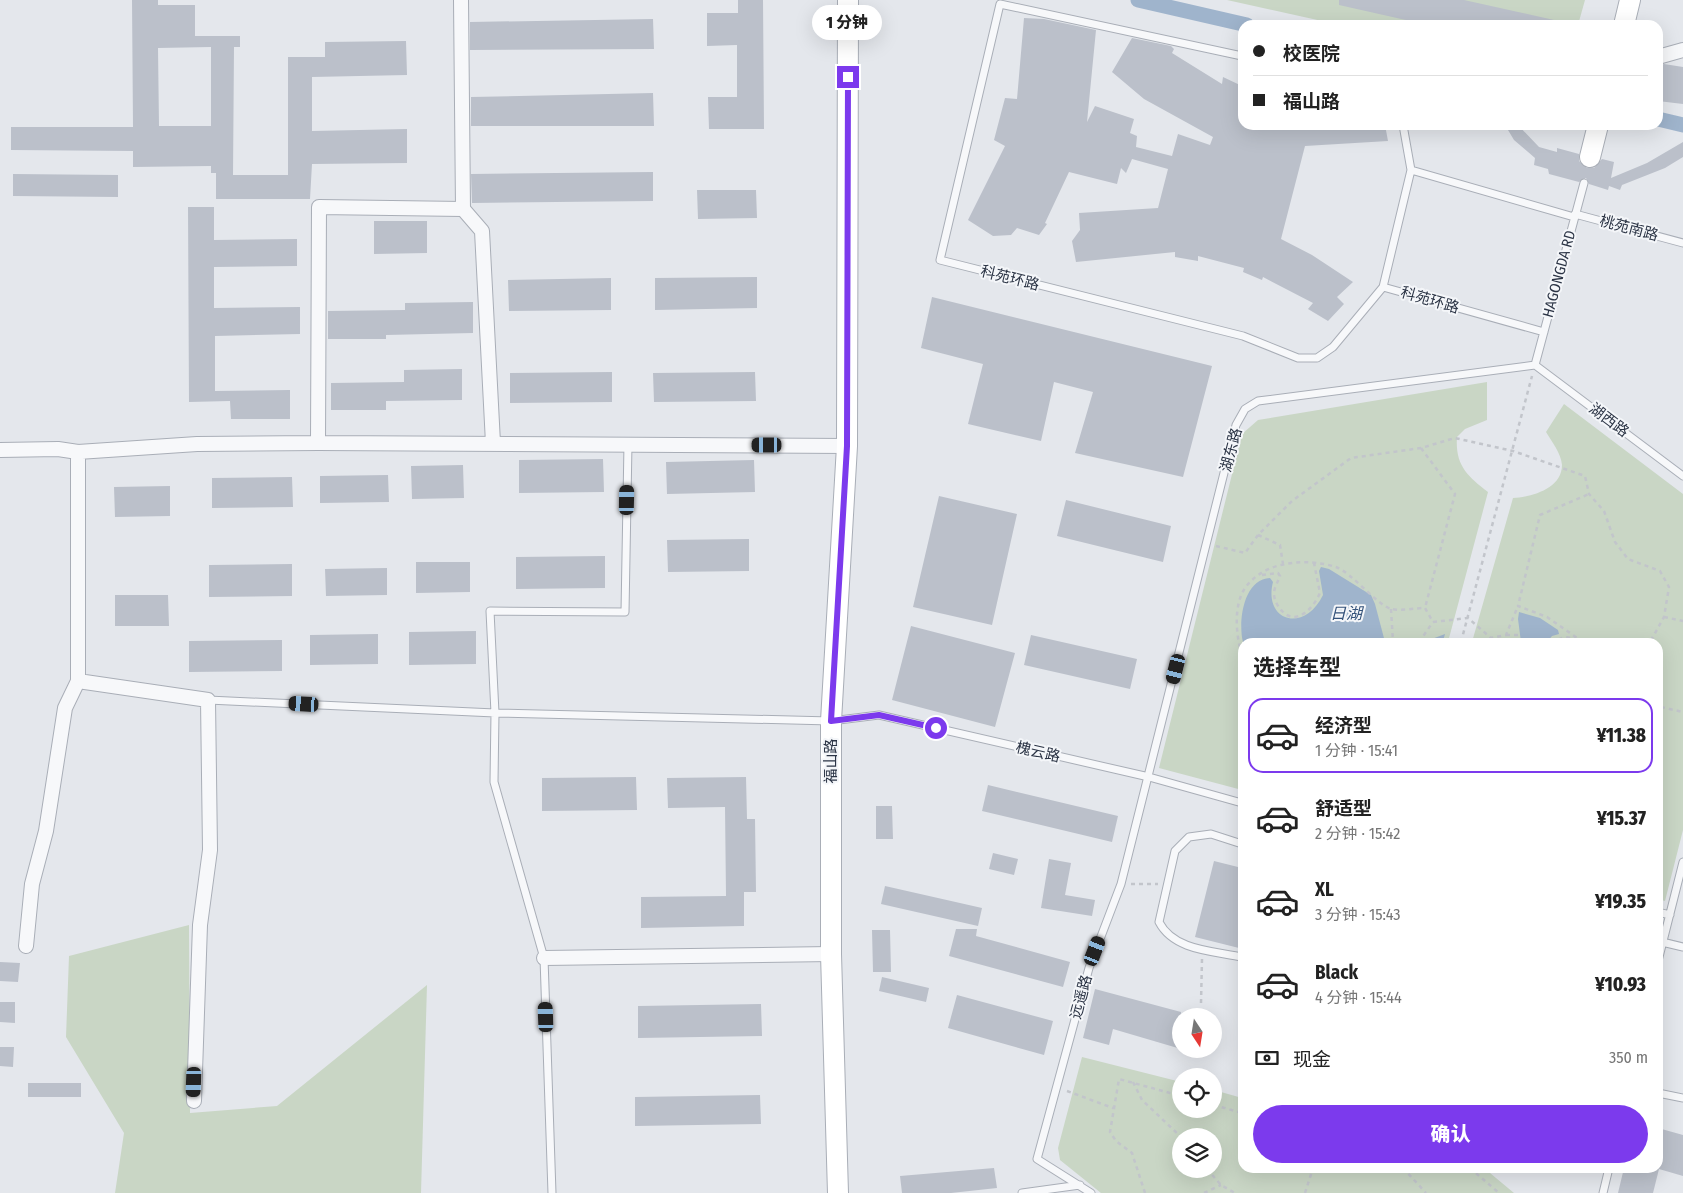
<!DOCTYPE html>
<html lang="zh">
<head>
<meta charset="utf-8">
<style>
  body { margin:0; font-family:"Fira Sans Condensed","Noto Sans SC",sans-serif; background:#f6f6f6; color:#222; height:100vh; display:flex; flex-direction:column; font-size:19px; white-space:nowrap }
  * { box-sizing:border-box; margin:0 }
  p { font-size:16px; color:#767676 }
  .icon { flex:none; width:28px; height:28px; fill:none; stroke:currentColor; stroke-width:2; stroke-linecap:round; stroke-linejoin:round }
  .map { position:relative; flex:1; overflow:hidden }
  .side { position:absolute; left:1238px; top:638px; width:425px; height:535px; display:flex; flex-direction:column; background:#fff; border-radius:15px; box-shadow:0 5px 20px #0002 }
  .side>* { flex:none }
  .banner { position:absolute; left:1238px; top:20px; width:425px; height:110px; border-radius:15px; box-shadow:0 5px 20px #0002; display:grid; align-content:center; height:110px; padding:0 15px; background:#fff }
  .needle { width:32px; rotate:168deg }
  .buttons { position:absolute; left:1172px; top:1008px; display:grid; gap:10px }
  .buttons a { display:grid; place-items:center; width:50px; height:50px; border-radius:50%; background:#fff; box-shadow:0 5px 20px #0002; font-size:25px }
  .end { position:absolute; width:22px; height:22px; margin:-11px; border:6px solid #7c3aed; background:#fff; box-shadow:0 0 0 2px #fff }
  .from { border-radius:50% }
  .bubble { position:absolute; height:35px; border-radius:18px; background:#fff; box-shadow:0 5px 20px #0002; font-size:16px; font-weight:800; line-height:35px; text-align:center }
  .car { position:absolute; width:15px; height:30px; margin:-15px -8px; border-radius:6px; box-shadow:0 0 4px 1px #0007; background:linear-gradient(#222 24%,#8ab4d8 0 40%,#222 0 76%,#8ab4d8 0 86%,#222 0) }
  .banner b { display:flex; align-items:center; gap:18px; height:48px; font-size:19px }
  .banner b+b { border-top:1px solid #e0e0e0 }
  .banner i { width:12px; height:12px; background:#222 }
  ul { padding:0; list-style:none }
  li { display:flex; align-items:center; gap:15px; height:75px; margin:0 10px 8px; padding:0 5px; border:2px solid transparent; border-radius:15px }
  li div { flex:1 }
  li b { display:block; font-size:19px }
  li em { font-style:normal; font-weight:800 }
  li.active { border-color:#7c3aed }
  li>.icon { width:45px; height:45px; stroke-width:1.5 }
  h2 { padding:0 15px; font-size:22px; line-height:60px }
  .pay { display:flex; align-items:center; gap:12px; height:55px; padding:0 15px; font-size:19px }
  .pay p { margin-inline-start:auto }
  .cta { display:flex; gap:10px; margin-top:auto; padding:10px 15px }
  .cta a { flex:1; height:58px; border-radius:30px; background:#7c3aed; color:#fff; font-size:20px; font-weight:800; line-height:58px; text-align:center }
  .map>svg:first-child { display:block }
  .green { fill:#c9d6c5; fill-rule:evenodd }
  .water { fill:#9fb4cc }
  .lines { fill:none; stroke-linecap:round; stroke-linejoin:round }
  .canal { stroke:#9fb4cc; stroke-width:15 }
  .building { fill:#bbc0ca; fill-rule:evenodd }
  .service-casing { stroke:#a9aeb7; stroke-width:9 }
  .minor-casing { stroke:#a9aeb7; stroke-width:16 }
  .secondary-casing { stroke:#a9aeb7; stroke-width:22 }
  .path { stroke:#c2c5cb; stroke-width:2.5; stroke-dasharray:4 4; stroke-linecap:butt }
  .service { stroke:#f7f8fa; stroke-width:7 }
  .minor { stroke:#f7f8fa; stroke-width:14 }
  .secondary { stroke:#fff; stroke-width:20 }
  .route { stroke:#7c3aed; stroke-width:6 }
  .labels { text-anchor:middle; stroke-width:4; stroke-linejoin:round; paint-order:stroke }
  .street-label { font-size:15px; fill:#2b3445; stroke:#f4f6f9 }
  .water-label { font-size:16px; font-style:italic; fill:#34527a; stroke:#f4f6f9 }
</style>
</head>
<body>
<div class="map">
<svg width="1683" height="1193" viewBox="0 0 1683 1193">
  <rect width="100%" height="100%" fill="#e4e7ec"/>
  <path class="green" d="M1227 0H1585L1578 25H1340Z
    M1487 382V420L1465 429 1457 437C1455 465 1467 476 1488 492L1448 642H1242V790L1159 768 1242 434 1258 420Z
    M1564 404 1683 494V830L1665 901 1658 899V642H1472L1513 498C1531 497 1562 489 1562 465 1561 453 1552 442 1546 432Z
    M189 925 190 1113 277 1106 427 985 421 1193H115L124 1133 66 1037 69 956Z
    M1082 1057 1181 1082V1109H1214V1090L1242 1098V1168H1484L1514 1193H1101L1060 1160 1058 1148ZM1214 1136V1169H1181V1136Z"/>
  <path class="water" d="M1321 567 1329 569 1371 595 1375 604 1385 642H1243C1238 623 1243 579 1270 578L1273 582C1263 621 1304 634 1323 595L1319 571Z
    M1519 612 1540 618 1558 630 1559 634 1552 636 1547 642H1521L1518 619Z
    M1445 634 1443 641 1424 642Z"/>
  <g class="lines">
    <path class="canal" d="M1138 0 1247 25
      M1658 119 1683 125"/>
  </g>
  <path class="building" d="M132 0H158V5H195V36H240V47H234L233 175H288V57H325V42L406 41 407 75 312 77V131L407 129V163L312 164 310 199H216V173H211V166L133 167V151L11 150V127H133ZM211 47V126H159L158 48Z
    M738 0H763L764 129H709L708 97H737V45L707 46V13H738Z
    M1339 0H1464L1554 20V25H1428L1339 5Z
    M1024 18 1044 19 1096 30 1087 122 1095 106 1134 119 1130 133 1137 136 1136 147 1172 156 1178 134 1210 145 1213 137 1144 99 1112 72 1132 38 1171 46 1174 49 1172 53 1222 84 1223 77 1242 86V125H1385L1388 141 1305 146 1281 239 1312 255 1353 282 1337 297 1344 304 1328 321 1308 309 1313 303 1263 277 1262 280 1243 272 1244 268 1198 256V261L1175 257V252L1076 262 1072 241 1080 230 1079 213 1158 208 1168 169 1132 159 1126 173 1121 168 1117 184 1069 172 1045 223 1047 224 1039 235 1017 228 1011 235 993 236 968 220 1005 146 994 140 1005 98 1017 99Z
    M653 19 654 49 470 50V22Z
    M1664 64 1683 67V104L1658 101V66Z
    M653 93 654 126H471V97Z
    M1505 125H1518L1539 147 1557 152V148L1579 154V161L1587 168H1594L1602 159 1614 162 1611 178 1647 163 1683 142V157L1665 168 1622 185 1620 190 1609 186 1608 190 1589 184 1586 178 1579 182 1549 174 1548 169 1534 165 1535 158 1514 140Z
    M653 172V201L472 203 471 174Z
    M13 174 118 175V197L13 196Z
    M697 190H756L757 218 698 219Z
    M188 207H214V240L297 239V266L214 267V308L300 307V334L215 336V391L290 390V419H231L230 401 189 402Z
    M374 221H427V253L374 254Z
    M757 277V308L655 310V278Z
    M611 278V310L509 311 508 280Z
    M932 297 1212 366 1183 477 1075 453 1093 392 1054 382 1041 441 968 424 983 364 921 348Z
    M473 302V333L386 335V339H328V311L405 310V303Z
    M462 369V400L386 401V410H331V383L404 382V370Z
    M612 372V402L510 403V373Z
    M755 372 756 401 654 402 653 373Z
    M603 459 604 492 519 493V460Z
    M754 460 755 492 667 494 666 462Z
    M463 465 464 498 412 499 411 466Z
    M388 475 389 502 320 503V476Z
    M292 477 293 507 212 508V478Z
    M170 486V516L115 517 114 487Z
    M939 496 1017 514 992 625 913 607Z
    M1066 500 1171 526 1163 562 1057 536Z
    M749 539V571L668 572 667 540Z
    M605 556V588L516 589V557Z
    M416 562H470V592L416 593Z
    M292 564V596L209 597V565Z
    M387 568V595L326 596 325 569Z
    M115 595H168L169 626H115Z
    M911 626 1015 653 995 727 892 700Z
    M476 631V664L409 665V632Z
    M378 634V664L310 665V635Z
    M1031 635 1137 659 1130 689 1024 665Z
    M282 640V671L189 672V641Z
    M636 777 637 810 542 811V778Z
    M746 777 747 819H755L756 892H744V926L641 928V897L726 896 725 807 668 808 667 778Z
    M988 785 1118 816 1112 842 982 811Z
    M876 806H892L893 839H876Z
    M993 853 1018 859 1014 875 989 869Z
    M1049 859 1071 863 1065 895 1095 900 1092 916 1041 908Z
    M1214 861 1242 868V937L1239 948 1195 937Z
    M885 886 982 908 978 926 881 904Z
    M956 929H977L976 936 1070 962 1063 987 949 956Z
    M872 930H890L891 972H873Z
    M0 962 20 963 18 982 0 981Z
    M882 977 929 988 926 1002 879 991Z
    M1095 989 1181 1012V1049L1113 1029 1109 1045 1083 1038Z
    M957 995 1053 1021 1044 1055 948 1028Z
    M0 1002H15V1023L0 1022Z
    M761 1004 762 1036 638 1038V1006Z
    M0 1047H14L13 1067 0 1066Z
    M28 1083H81V1097H28Z
    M760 1095 761 1124 635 1126V1097Z
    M1658 1128 1683 1135V1176L1659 1169 1653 1193H1618L1624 1168H1658Z
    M994 1168 997 1188 951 1193H902L900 1176Z"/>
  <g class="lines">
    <defs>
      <path id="service" d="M1242 56 1000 4 940 260 1243 336 1298 358H1317L1333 347 1383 287 1544 332
        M1403 125 1411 170 1574 217
        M1575 214 1683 243
        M1383 287 1411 170
        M1535 365 1584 183
        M1535 365 1683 476
        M208 700 495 713 490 611 625 612 628 444
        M1242 844 1211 834 1189 837 1175 851 1159 922C1174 951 1214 951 1242 957
        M1658 912 1670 915
        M1662 942 1683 947
        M1658 961 1683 862
        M1658 1093 1683 1098
        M552 1193 544 958 494 782 495 713 831 721 879 715 1149 777 1242 803
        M1022 1193 1080 1185
        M1091 1193 1037 1159 1089 968 1121 884 1236 425 1245 409 1258 401 1535 365
        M1603 1193 1609 1168"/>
      <path id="minor" d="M461 0 463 209 482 231 493 443
        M1658 57 1683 50
        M318 443 319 207 463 209
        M0 450 58 449 78 452 197 444 318 443 847 446
        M78 681 208 700 210 850 200 925 194 1101
        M26 946 32 884 46 831 65 708 78 681V452
        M544 958 831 954"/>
      <path id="secondary" d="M1624 25 1630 0
        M1590 157 1598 125
        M838 1193 831 954V721L847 446 848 0"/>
    </defs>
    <use href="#service" class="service-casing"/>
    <use href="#minor" class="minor-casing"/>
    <use href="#secondary" class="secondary-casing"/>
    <path class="path" d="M1421 448 1455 494 1425 608
      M1258 535 1280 545 1283 564
      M1216 546 1245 553 1258 535 1292 501 1351 458 1421 448 1455 438 1513 451 1585 476 1589 494 1604 511 1615 542 1628 559 1660 571 1669 587 1664 617 1650 642
      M1262 575 1278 573 1280 576C1278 582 1274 587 1274 594 1274 600 1278 607 1282 611 1297 627 1314 607 1320 593L1314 563
      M1391 609 1393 642
      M1664 617 1683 621
      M1506 635H1518V642
      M1419 642 1433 622
      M1461 642 1532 376
      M1488 642 1486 641 1491 638
      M1551 642 1565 637 1577 639
      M1583 642 1547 617 1518 606 1540 515 1589 494
      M1242 655C1236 636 1233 606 1245 588 1265 560 1307 558 1336 567 1352 573 1376 604 1391 609 1400 611 1416 608 1425 608L1433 622 1468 618 1491 638 1506 635 1518 606
      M1658 699 1661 707 1658 725
      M1661 707 1683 712
      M1131 884H1158
      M1201 1003 1202 959
      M1133 1082 1142 1100 1181 1137
      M1067 1091 1113 1108
      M1214 1105 1242 1113
      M1403 1168 1426 1193
      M1470 1168 1499 1193
      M1207 1169 1221 1185 1235 1193
      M1145 1193 1132 1153 1116 1141 1110 1132 1119 1079 1181 1096
      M1204 1193 1221 1185
      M1305 1193 1313 1168"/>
    <use href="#service" class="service"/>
    <use href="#minor" class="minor"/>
    <use href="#secondary" class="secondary"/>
  </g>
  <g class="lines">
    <path class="route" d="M848 77 847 446 831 721 879 715 936 728"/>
  </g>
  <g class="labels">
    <g class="street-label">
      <text transform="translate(1629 228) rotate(15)" y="5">桃苑南路</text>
      <text transform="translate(1559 274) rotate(-75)" y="5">HAGONGDA RD</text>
      <text transform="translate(1010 278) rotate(14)" y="5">科苑环路</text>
      <text transform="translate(1430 300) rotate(16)" y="5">科苑环路</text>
      <text transform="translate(1609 420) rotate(37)" y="5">湖西路</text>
      <text transform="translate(1231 450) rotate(-75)" y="5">湖东路</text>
      <text transform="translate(1038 752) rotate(13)" y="5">槐云路</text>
      <text transform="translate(831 761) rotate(-90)" y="5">福山路</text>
      <text transform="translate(1081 997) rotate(-75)" y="5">远遥路</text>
    </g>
    <g class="water-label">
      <text x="1346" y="619">日湖</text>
    </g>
  </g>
</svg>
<div class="buttons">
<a><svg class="needle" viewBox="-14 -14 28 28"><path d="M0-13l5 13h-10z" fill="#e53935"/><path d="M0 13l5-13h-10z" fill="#767676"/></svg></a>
<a><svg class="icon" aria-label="locate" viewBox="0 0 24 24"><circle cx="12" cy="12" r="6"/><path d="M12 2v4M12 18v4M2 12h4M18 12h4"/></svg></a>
<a><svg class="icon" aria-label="layers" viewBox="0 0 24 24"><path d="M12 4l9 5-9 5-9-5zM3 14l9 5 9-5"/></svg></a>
</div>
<i class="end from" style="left:936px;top:728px"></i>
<i class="end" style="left:848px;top:77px"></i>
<div class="bubble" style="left:812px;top:5px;width:70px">1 分钟</div>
<i class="car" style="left:767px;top:445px;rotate:270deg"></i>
<i class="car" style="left:627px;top:500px;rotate:1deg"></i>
<i class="car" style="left:1176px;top:669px;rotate:194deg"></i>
<i class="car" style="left:304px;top:704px;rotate:273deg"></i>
<i class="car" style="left:1095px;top:951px;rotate:21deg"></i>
<i class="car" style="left:546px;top:1017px;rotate:358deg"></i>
<i class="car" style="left:194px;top:1082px;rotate:182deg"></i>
<div class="banner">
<b><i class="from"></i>校医院</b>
<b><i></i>福山路</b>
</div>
<section class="side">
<h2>选择车型</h2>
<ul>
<li class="active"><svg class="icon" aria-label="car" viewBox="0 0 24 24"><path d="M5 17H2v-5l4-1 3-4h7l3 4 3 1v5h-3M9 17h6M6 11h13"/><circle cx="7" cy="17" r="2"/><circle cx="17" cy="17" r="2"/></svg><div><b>经济型</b><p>1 分钟 · 15:41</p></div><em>¥11.38</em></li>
<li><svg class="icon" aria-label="car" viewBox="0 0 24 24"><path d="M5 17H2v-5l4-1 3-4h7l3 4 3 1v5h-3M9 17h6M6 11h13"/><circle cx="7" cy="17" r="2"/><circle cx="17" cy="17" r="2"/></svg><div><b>舒适型</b><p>2 分钟 · 15:42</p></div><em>¥15.37</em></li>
<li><svg class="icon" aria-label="car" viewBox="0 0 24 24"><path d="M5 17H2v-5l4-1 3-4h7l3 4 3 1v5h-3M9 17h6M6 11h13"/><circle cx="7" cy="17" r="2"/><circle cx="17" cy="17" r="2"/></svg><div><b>XL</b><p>3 分钟 · 15:43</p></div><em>¥19.35</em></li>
<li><svg class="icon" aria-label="car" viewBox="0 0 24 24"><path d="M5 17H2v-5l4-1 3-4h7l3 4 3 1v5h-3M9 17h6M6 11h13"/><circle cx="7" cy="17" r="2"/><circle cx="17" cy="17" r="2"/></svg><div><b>Black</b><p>4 分钟 · 15:44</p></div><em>¥10.93</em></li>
</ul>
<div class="pay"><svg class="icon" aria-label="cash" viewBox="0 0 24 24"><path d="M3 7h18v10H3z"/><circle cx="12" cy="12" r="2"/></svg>现金<p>350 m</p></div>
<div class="cta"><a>确认</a></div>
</section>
</div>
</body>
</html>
